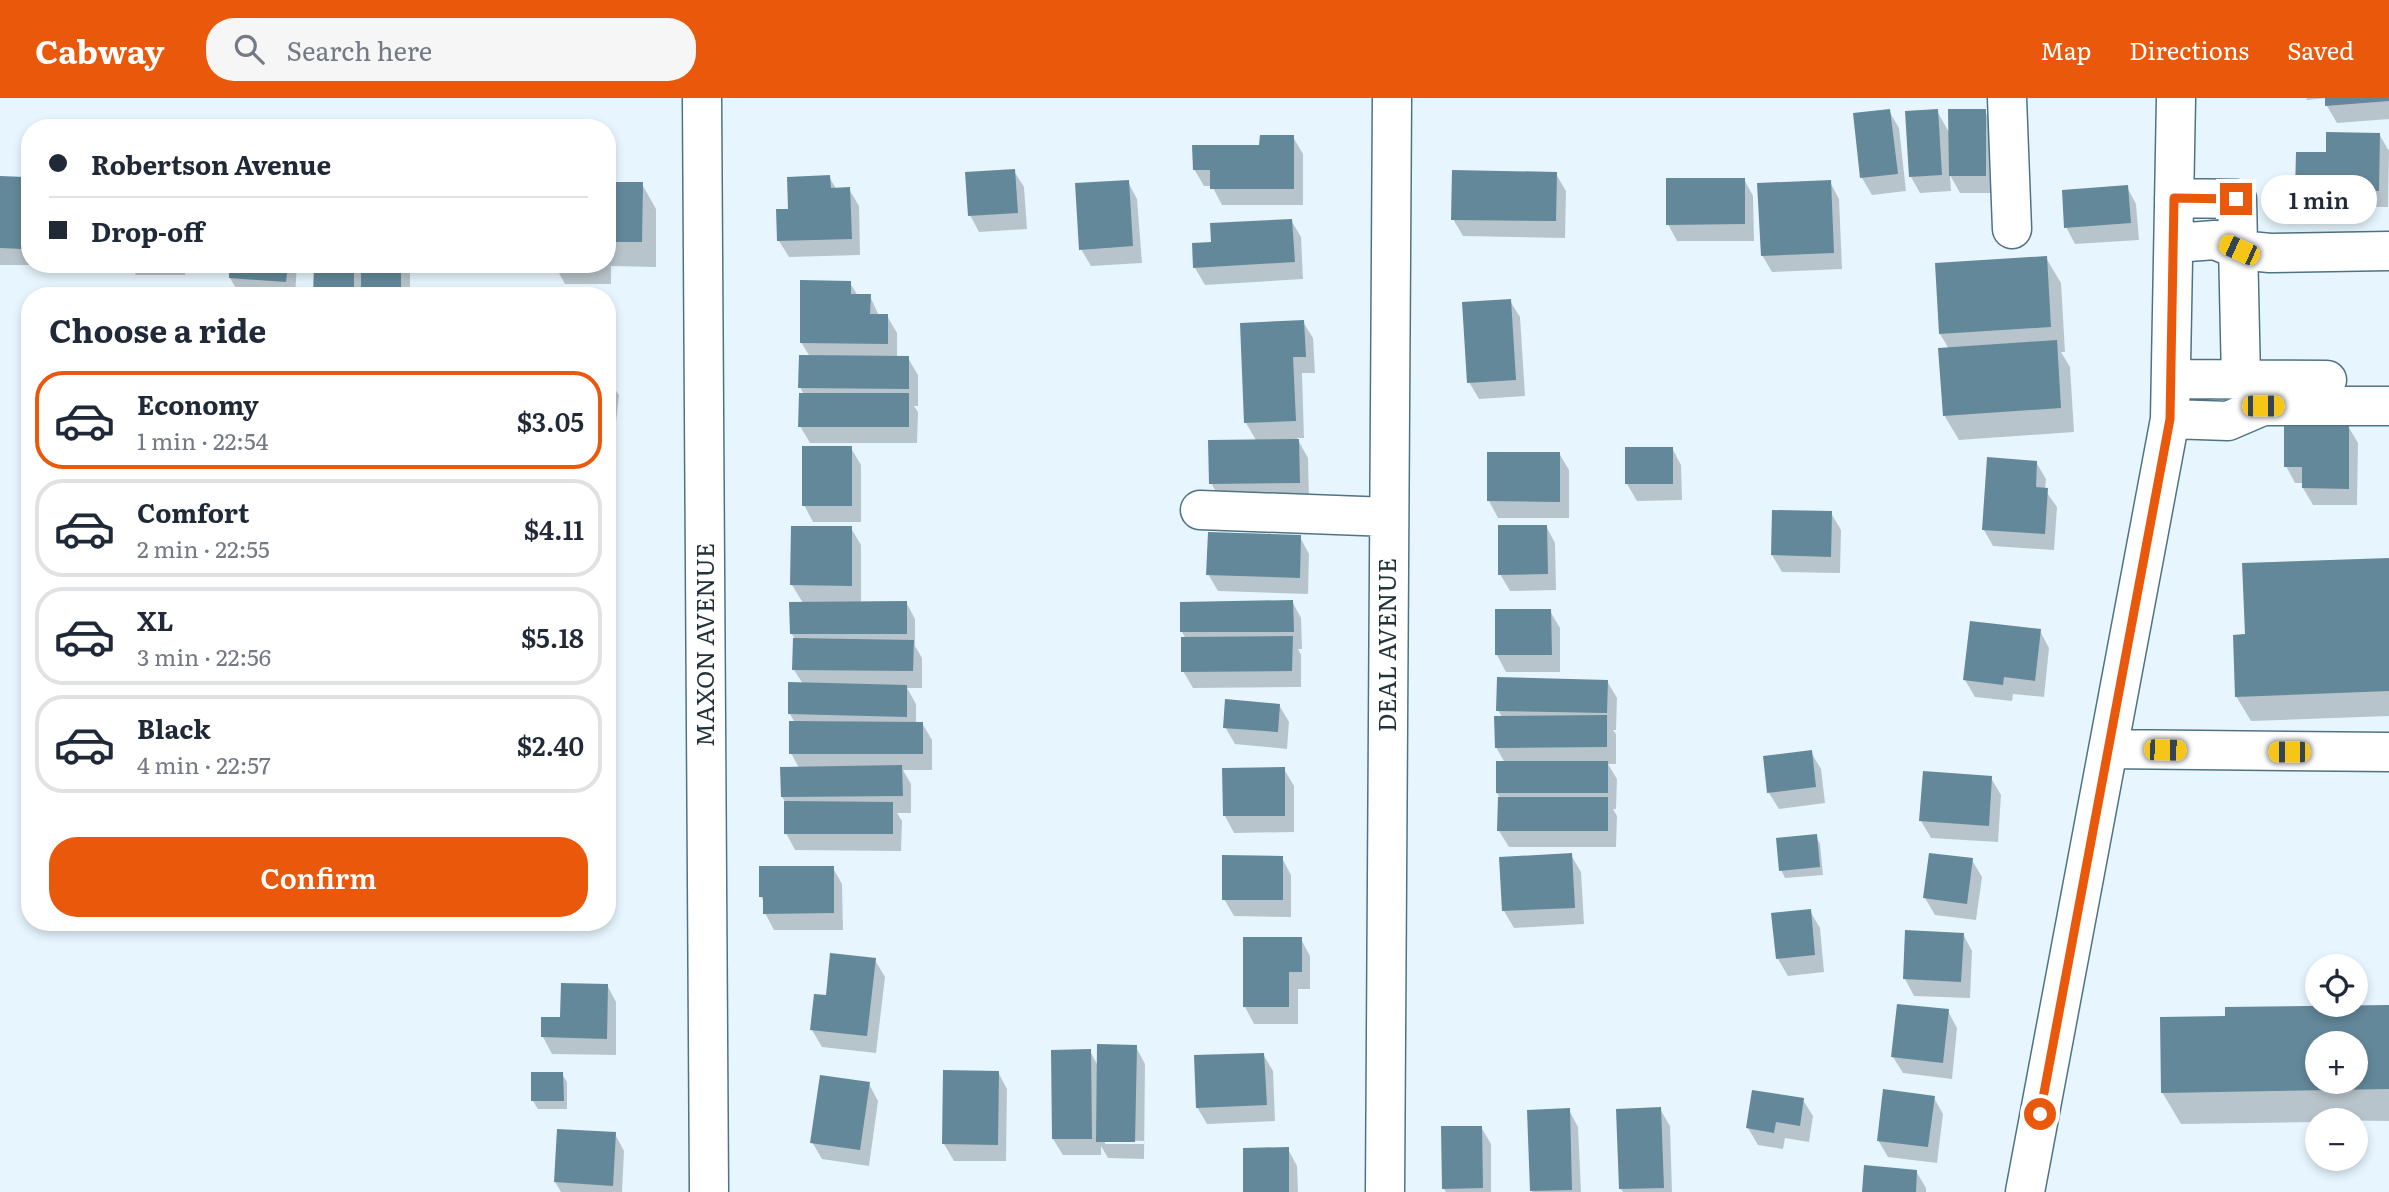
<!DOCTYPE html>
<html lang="en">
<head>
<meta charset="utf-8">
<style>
  body { margin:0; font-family:Literata,serif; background:#f6f6f7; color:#1f2937; height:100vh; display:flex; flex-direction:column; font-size:26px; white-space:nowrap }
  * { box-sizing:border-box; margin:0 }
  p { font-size:23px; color:#747a83 }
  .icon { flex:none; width:38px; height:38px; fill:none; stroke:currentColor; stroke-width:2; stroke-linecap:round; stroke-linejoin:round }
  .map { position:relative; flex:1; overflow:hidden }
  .sheet { position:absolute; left:21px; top:189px; width:595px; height:644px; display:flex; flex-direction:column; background:#fff; border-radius:28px; box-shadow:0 4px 10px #0003 }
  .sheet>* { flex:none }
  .banner { position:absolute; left:21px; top:21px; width:595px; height:154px; border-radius:28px; box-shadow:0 4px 10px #0003; display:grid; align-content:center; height:154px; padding:0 28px; background:#fff }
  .fabs { position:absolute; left:2305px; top:856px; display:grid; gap:14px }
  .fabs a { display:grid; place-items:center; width:63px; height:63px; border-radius:50%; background:#fff; box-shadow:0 4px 10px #0003; font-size:35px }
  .end { position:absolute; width:32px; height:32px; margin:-16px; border:9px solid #ea580c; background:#fff; box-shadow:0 0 0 4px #fff }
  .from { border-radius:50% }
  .bubble { position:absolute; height:49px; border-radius:24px; background:#fff; box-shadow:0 4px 10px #0003; font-size:23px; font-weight:600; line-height:49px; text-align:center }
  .car { position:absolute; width:21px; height:42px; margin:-21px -10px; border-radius:9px; box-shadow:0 0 5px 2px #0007; background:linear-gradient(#f5c518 24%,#345 0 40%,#f5c518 0 76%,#345 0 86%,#f5c518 0) }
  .banner b { display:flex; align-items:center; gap:24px; height:66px; font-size:26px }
  .banner b+b { border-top:2px solid #e0e1e3 }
  .banner i { width:18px; height:18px; background:#1f2937 }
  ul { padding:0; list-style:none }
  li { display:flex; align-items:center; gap:21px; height:98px; margin:0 14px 10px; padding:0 14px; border:4px solid #e0e1e3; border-radius:28px }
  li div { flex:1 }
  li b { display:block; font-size:26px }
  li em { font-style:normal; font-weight:600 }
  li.active { border-color:#ea580c }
  li>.icon { width:63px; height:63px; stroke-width:1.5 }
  h2 { padding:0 28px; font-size:32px; line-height:84px }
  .cta { display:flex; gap:14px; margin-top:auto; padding:14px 28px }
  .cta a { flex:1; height:80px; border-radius:28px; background:#ea580c; color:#fff; font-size:28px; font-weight:600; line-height:80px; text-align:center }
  header { display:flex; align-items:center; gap:42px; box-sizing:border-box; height:98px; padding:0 35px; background:#ea580c; color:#fff }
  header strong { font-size:33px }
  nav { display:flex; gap:38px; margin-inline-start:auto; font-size:24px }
  .search { width:490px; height:63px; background:#f6f6f7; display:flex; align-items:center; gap:18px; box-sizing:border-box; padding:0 24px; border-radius:28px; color:#747a83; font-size:26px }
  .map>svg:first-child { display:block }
  .shadow { fill:#0003; fill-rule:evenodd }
  .building { fill:#638899; fill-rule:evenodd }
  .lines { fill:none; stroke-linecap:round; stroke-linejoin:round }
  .minor-casing { stroke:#4f7384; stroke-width:41 }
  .minor { stroke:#fff; stroke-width:38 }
  .route { stroke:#ea580c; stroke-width:9 }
  .labels { text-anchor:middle; stroke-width:7; stroke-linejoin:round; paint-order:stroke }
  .street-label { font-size:24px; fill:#23333a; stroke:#fff }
</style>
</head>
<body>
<header>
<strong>Cabway</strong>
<div class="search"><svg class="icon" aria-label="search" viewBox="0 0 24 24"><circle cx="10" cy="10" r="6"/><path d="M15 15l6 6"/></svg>Search here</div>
<nav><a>Map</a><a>Directions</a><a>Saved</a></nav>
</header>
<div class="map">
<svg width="2389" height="1094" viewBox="0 0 2389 1094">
  <rect width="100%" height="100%" fill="#e7f6fe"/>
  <path class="shadow" d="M2306 0H2389V21L2337 25 2327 8V0L2307 2Z
    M1889 13 1899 30 1906 93 1872 97 1862 80 1855 17Z
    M1937 13 1950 36 1985 13 1994 30 1995 95H1960L1950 77 1951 93 1920 95 1911 79Z
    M2379 36 2389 53 2388 109 2307 108 2297 91 2327 56Z
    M1293 39 1303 56V107H1222L1212 88H1204L1194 71Z
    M1014 73 1024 89 1027 131 979 134 970 117Z
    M1556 76 1566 93 1565 140 1463 138 1453 121Z
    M829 79 837 92 849 91 859 108 860 157 789 159 779 143 790 113Z
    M0 80 24 81 30 91V166L32 167H0Z
    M1744 81 1753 98 1754 143H1677L1668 126Z
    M1128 84 1137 101 1142 165 1091 168 1081 151Z
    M1830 84 1839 101 1842 171 1772 174 1762 157Z
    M607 86H642L656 111V169L611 168V186H565L554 166H607Z
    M2127 89 2136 106 2139 142 2075 146 2066 129Z
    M1291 122 1301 139 1303 181 1205 187 1195 170 1194 147 1213 146Z
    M2046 160 2061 185 2065 254H2061L2070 269 2074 334 1959 342 1944 317 1949 251 1940 236Z
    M130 166H185V177H136Z
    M231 166H297L295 198 240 197 230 180Z
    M315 166H410V198H315Z
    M435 166H507V169L437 170Z
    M850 185 858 198H870L879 218H887L897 235V260H908L918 277V308H914L918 314 917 345H810L800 328 804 297 800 289 810 259 801 244Z
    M1510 203 1520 219 1525 298 1479 301 1469 284Z
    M1303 224 1313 240 1315 275H1302L1304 340H1297L1308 360 1309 401 1221 402 1211 385 1257 344 1246 325Z
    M607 280 619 297 614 342H607Z
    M2348 328 2358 345 2357 407H2313L2303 390V385H2295L2286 368Z
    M851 350 861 367V424H813L804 407Z
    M1672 350 1681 367 1682 402 1637 403 1627 386Z
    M1559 355 1569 372V420H1498L1489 403Z
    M2036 364 2046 381 2045 392 2057 409 2054 452 1993 448 1984 432Z
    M1831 415 1841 432 1840 475 1782 474 1772 457Z
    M1546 428 1555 445 1556 492 1510 493 1500 476Z
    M851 430 861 447V505L906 504 915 521V548L922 560V590H907L916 606V625H922L932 642V672H903L911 686V715H897L902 723 901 753 795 752 786 735V705L782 699 799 670 791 655 795 625 790 616 803 586 794 572 795 541 792 536 803 505 792 487Z
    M1300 439 1309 456 1308 496 1218 493 1208 476Z
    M2389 462V618L2251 623 2236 598 2247 538Z
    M1292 503 1301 520 1302 551H1298L1301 557V589L1193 590 1183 573 1186 541 1182 534Z
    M1497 513H1550L1560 530V574H1506L1497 557Z
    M2040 533 2049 550 2044 599 2013 596 2012 603 1975 599 1965 582Z
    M1607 583 1617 600 1616 632H1613L1616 636V666H1608L1617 681 1616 711H1613L1617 718 1616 749H1509L1499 733 1501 701 1497 695 1505 665 1496 649 1502 619 1498 612Z
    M1279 607 1289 624 1287 651 1235 646 1225 629Z
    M1811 654 1821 671 1825 705 1779 711 1769 695Z
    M1284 671 1294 688V734L1234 735 1225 718Z
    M1991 680 2001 697 1998 744 1931 740 1921 723Z
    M1816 738 1820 746 1823 777 1785 780 1781 772Z
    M1571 757 1581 774 1584 826 1514 830 1504 813Z
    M1282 760 1291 777V819L1234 818 1224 801Z
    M1972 762 1982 779 1976 822 1935 817 1925 800Z
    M833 770 842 786 843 832H774L765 815V805L761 799Z
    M1810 813 1820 830 1824 874 1788 878 1778 861Z
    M454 824H493V827L456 828Z
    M1963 836 1972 853 1970 900 1914 898 1905 881Z
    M1301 841 1310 858V891H1298V926H1254L1245 909Z
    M875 862 885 879 876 955 822 949 812 932Z
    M607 887 616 904V957L552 956 543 939 562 921Z
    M2389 911V1023L2317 1022V1024L2181 1026 2162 994ZM2317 945H2356V984H2317Z
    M1948 913 1957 930 1952 981 1903 975 1893 959Z
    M1136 949 1145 966 1144 1061 1108 1060 1101 1048V1057H1063L1053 1041 1090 953 1098 968ZM1105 1042 1144 1043V1046H1105Z
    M1263 956 1273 973 1275 1023 1207 1026 1197 1009Z
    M998 974 1007 991 1006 1063H954L944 1046Z
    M562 976 567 984V1011H538L533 1003Z
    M869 986 878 1003 869 1068 822 1061 812 1044Z
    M1934 1000 1943 1016 1937 1065 1888 1059 1878 1042Z
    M1803 1002 1813 1018 1809 1044 1785 1040 1783 1051 1758 1047 1748 1030Z
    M1660 1011 1670 1028 1672 1094H1623L1621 1091Z
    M1569 1012 1578 1029 1581 1094H1532Z
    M1481 1029 1491 1046V1094H1446L1444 1091Z
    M615 1036 624 1053 622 1094H561L555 1084Z
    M1288 1051 1297 1068 1298 1094H1245Z
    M1916 1073 1926 1090V1094H1864Z"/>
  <path class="building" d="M2325 0H2389V3L2325 8Z
    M1890 11 1898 76 1860 80 1853 15Z
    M1938 11 1942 77 1909 79 1905 13Z
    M1948 11H1986V78H1949Z
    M2326 34 2380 35 2379 93 2295 92 2296 54H2326Z
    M1260 37H1294V91H1210V72H1193L1192 47H1259Z
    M1015 71 1018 115 968 118 965 74Z
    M1452 72 1557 74 1556 123 1451 122Z
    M830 77 831 90 850 89 852 141 777 143 776 111H788L787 79Z
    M0 78 25 79 23 151 0 150Z
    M1666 80H1745V126L1666 127Z
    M1129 82 1133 148 1079 152 1075 85Z
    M1831 82 1834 155 1761 158 1757 85Z
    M607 84H643L642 144H607Z
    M2128 87 2131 125 2064 130 2062 92Z
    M1292 121 1295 164 1193 170 1192 145 1211 144 1210 125Z
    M2047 158 2051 229 1939 236 1935 165Z
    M229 166H288L286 184 229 180Z
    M314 166H354V198H313Z
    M361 166H401V198H361Z
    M800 182 851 183V196H871L870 216H888V246L800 245Z
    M1511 201 1516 282 1467 285 1462 204Z
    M1304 222 1306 259H1293L1296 323 1244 325 1240 225Z
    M2057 242 2061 310 1943 318 1938 250Z
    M799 257 909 258V291L798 290Z
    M799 295H909V329H798Z
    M2284 326H2349V391L2302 390V369H2284Z
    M1299 341 1300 385 1209 386 1208 342Z
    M802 348H852V408H802Z
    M1625 349H1673V386H1625Z
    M1487 354H1560V404L1487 403Z
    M1987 359 2037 363 2036 389 2048 390 2045 436 1982 432Z
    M1772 412 1832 413 1831 459 1771 457Z
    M1498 427H1547L1548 476 1498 477Z
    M791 428H852V488L790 487Z
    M1208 434 1301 437 1300 480 1206 477Z
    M2389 460V593L2235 599 2233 537 2245 536 2242 465Z
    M1293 502 1294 534H1180V504Z
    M907 503V536H790L789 504Z
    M1495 511H1551L1552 557H1495Z
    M1970 523 2041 531 2035 583 2004 579 2003 587 1963 582Z
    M1293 538 1292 573 1181 574V539Z
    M793 540 914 542 913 573 792 572Z
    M1497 579 1608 582 1607 615 1496 613Z
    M788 584 907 587V619L788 616Z
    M1225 601 1280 606 1278 634 1223 630Z
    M1607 617V649L1495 650 1494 618Z
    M789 623 923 624V656H789Z
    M1812 652 1816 689 1767 695 1763 658Z
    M1496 663H1608V695H1496Z
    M902 667 903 698 781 699 780 669Z
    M1285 669V718H1223L1222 670Z
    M1923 673 1992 678 1989 728 1919 723Z
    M1498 699H1608V733H1497Z
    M784 703 893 704V736H784Z
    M1817 736 1820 769 1779 773 1776 740Z
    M1572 755 1575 810 1502 813 1499 759Z
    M1929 755 1973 760 1967 806 1923 800Z
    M1222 757 1283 758V802H1222Z
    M759 768H834V815L763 816V799H759Z
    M1811 811 1815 857 1776 861 1771 815Z
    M1905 832 1964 835 1961 884 1903 881Z
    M1243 839H1302V874H1289V909H1243Z
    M830 855 876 860 867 938 810 932 814 896 826 897Z
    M561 885 608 886 607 941 541 939V919H560Z
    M1897 906 1949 911 1943 965 1891 959Z
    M2389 907V991L2161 995 2160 919 2225 918V909ZM2317 945H2356V984H2317Z
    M1097 946 1137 947 1135 1044H1096Z
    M1091 951 1092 1041H1052L1051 952Z
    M1264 955 1267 1007 1196 1010 1194 957Z
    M943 972 999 973 998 1047 942 1046Z
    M531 974H563L564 1003H531Z
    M820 977 870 984 860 1052 810 1045Z
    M1883 991 1935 998 1928 1049 1877 1043Z
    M1752 992 1804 1000 1800 1028 1776 1024 1774 1035 1746 1030Z
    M1661 1009 1664 1090 1619 1091 1616 1011Z
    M1570 1010 1572 1092 1530 1093 1527 1012Z
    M1441 1028H1482L1483 1090 1442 1091Z
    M557 1031 616 1034 613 1088 554 1084Z
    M1289 1049V1094H1243V1050Z
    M1864 1067 1917 1072 1916 1094H1862Z"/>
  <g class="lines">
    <defs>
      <path id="minor" d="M702 0 709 1094
        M2007 0 2012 131
        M2174 100 2237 101 2241 281
        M2175 145 2215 142 2239 152 2270 155 2389 153
        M2171 281 2327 282
        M2170 321 2228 323 2263 308H2389
        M1200 412 1389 419
        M2108 651 2389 654
        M1385 1094 1392 0
        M2025 1094 2170 321 2176 0"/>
    </defs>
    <use href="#minor" class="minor-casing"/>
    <use href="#minor" class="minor"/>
  </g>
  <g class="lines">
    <path class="route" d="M2040 1016 2170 321 2174 100 2236 101"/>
  </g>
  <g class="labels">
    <g class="street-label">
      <text transform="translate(706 547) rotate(-90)" y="8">MAXON AVENUE</text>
      <text transform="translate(1388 547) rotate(-90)" y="8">DEAL AVENUE</text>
    </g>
  </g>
</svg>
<div class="fabs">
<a><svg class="icon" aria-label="locate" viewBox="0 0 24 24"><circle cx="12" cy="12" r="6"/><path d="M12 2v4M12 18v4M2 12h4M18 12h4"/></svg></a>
<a>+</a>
<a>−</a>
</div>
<i class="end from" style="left:2040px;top:1016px"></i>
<i class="end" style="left:2236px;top:101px"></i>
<div class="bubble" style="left:2261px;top:77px;width:116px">1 min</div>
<i class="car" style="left:2239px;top:152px;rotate:294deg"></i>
<i class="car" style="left:2263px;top:308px;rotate:90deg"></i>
<i class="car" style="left:2165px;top:652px;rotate:91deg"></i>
<i class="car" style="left:2289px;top:654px;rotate:270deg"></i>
<div class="banner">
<b><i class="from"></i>Robertson Avenue</b>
<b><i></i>Drop-off</b>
</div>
<section class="sheet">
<h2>Choose a ride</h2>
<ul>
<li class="active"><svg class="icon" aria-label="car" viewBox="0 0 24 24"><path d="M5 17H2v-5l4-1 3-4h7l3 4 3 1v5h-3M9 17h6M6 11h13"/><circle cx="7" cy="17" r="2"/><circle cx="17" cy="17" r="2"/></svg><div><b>Economy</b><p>1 min · 22:54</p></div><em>$3.05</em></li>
<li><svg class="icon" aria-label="car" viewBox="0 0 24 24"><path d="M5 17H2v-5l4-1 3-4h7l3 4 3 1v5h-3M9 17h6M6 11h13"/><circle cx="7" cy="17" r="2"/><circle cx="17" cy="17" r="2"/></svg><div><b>Comfort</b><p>2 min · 22:55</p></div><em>$4.11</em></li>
<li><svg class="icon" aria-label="car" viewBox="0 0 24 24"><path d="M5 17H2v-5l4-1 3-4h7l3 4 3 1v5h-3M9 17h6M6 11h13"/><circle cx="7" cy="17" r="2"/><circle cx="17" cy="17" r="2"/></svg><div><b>XL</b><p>3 min · 22:56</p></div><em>$5.18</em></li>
<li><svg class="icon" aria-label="car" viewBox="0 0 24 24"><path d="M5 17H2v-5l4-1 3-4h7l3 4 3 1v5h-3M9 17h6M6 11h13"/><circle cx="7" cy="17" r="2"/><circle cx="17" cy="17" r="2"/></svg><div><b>Black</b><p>4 min · 22:57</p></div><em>$2.40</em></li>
</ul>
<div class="cta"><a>Confirm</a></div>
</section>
</div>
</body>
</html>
